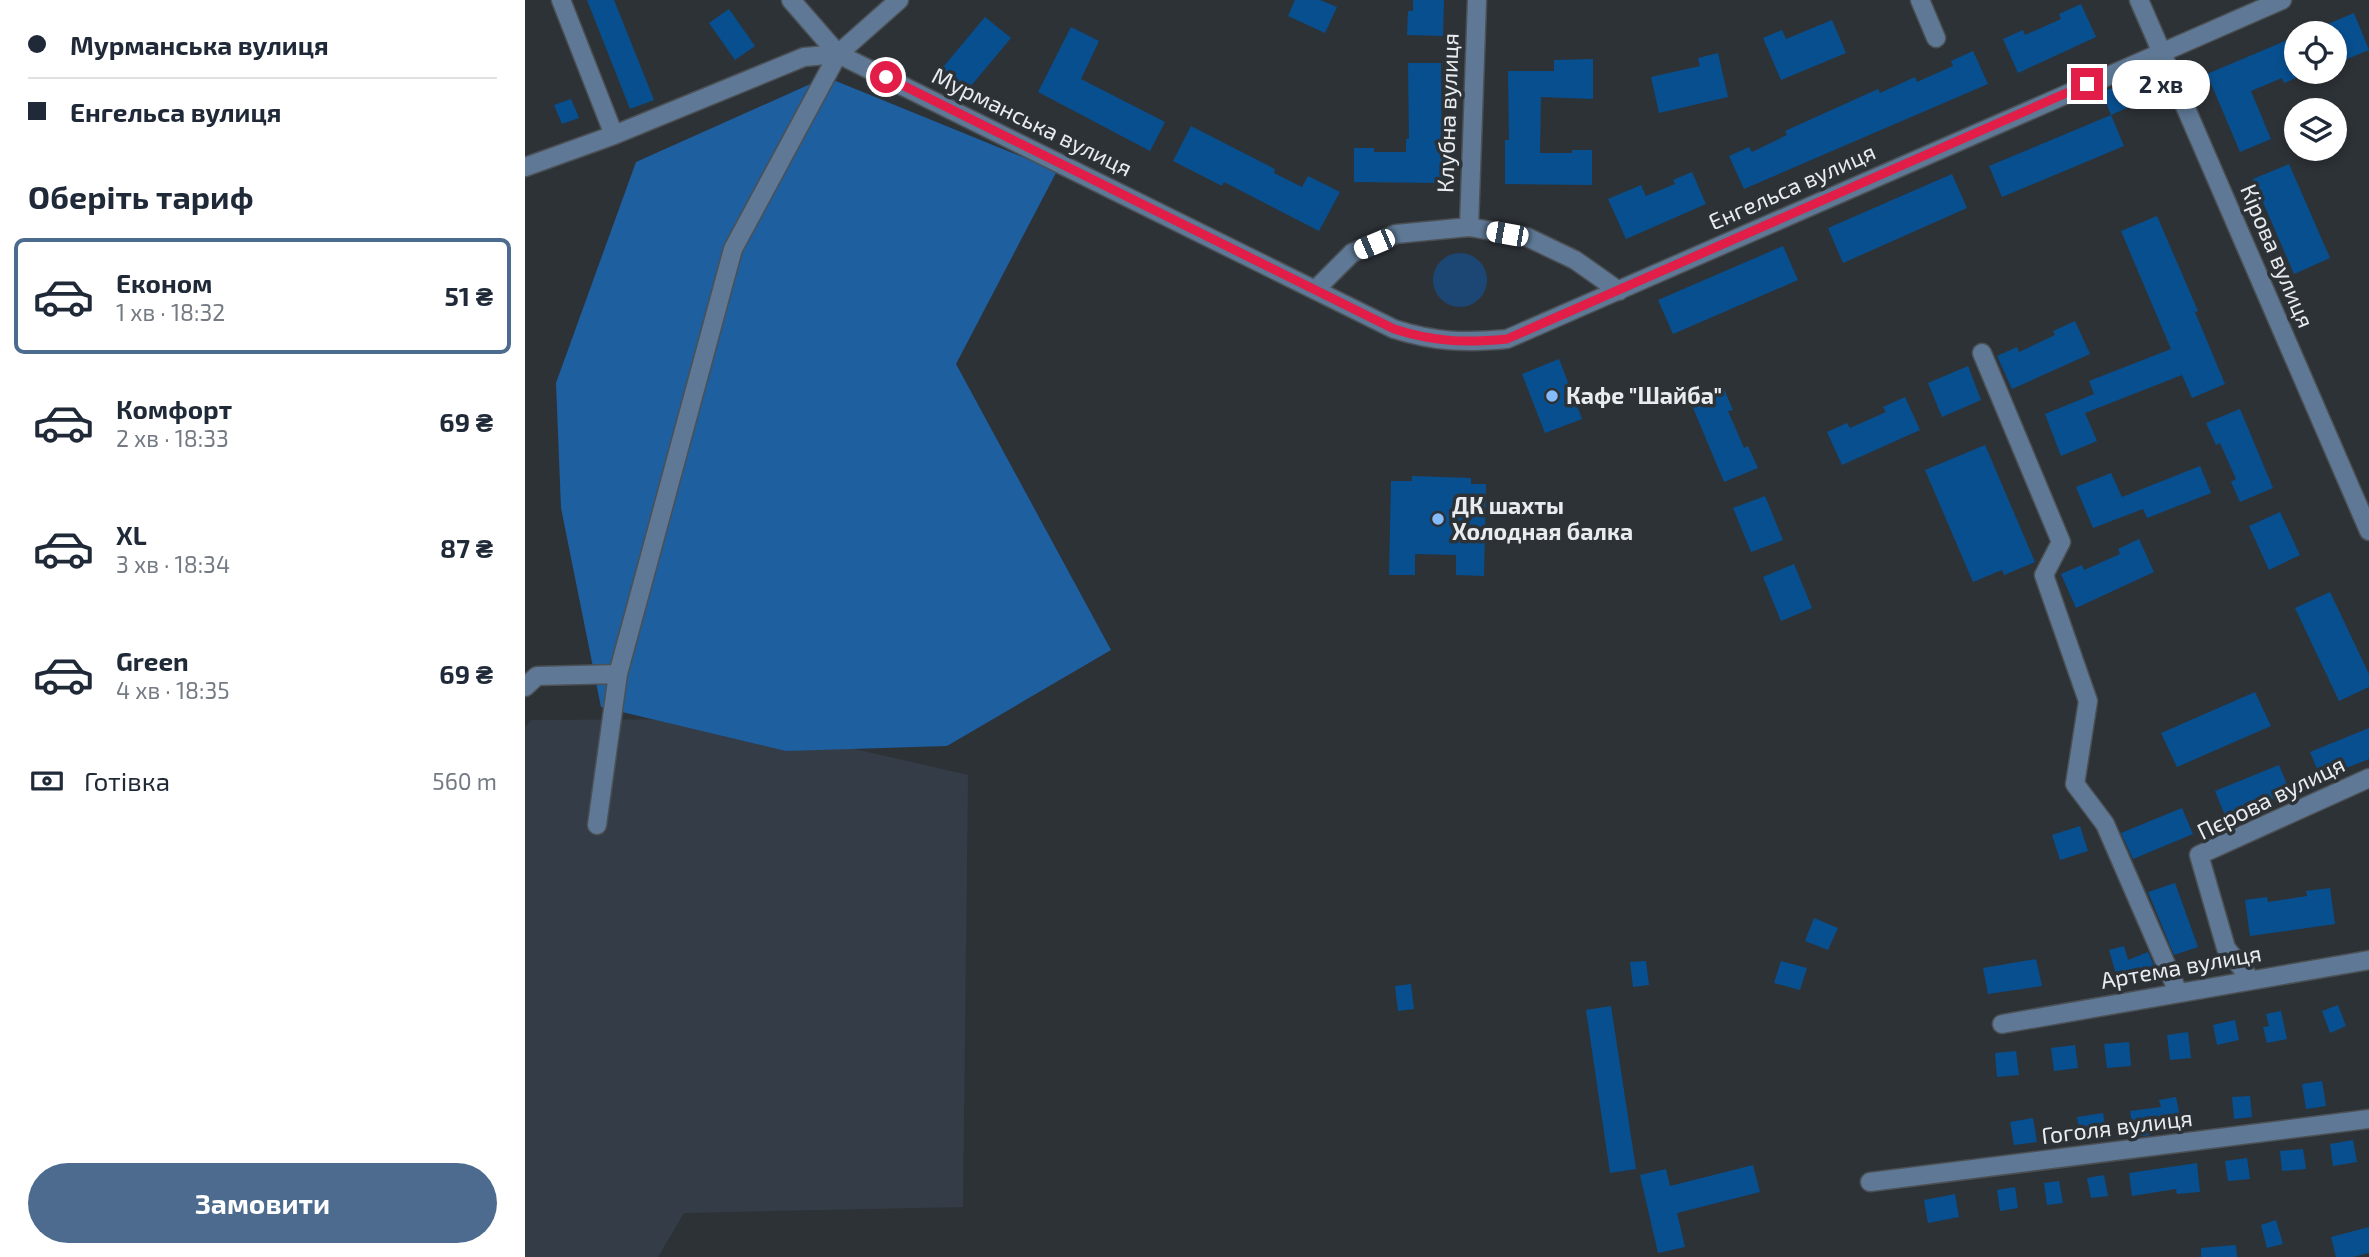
<!DOCTYPE html>
<html lang="uk">
<head>
<meta charset="utf-8">
<style>
  body { margin:0; font-family:"Exo 2",sans-serif; background:#f2f2f3; color:#1f2937; height:100vh; display:flex; flex-direction:column; font-size:26px; white-space:nowrap }
  * { box-sizing:border-box; margin:0 }
  p { font-size:23px; color:#747a83 }
  .icon { flex:none; width:38px; height:38px; fill:none; stroke:currentColor; stroke-width:2; stroke-linecap:round; stroke-linejoin:round }
  .map { position:relative; flex:1; overflow:hidden }
  .drawer { display:flex; flex-direction:column; background:#fff; width:525px }
  .drawer>* { flex:none }
  .top-card { display:grid; align-content:center; height:154px; padding:0 28px; background:#fff }
  .fabs { position:absolute; left:1759px; top:21px; display:grid; gap:14px }
  .fabs a { display:grid; place-items:center; width:63px; height:63px; border-radius:50%; background:#fff; box-shadow:0 4px 10px #0003; font-size:35px }
  .end { position:absolute; width:32px; height:32px; margin:-16px; border:9px solid #e11d48; background:#fff; box-shadow:0 0 0 4px #fff }
  .from { border-radius:50% }
  .bubble { position:absolute; height:49px; border-radius:24px; background:#fff; box-shadow:0 4px 10px #0003; font-size:23px; font-weight:700; line-height:49px; text-align:center }
  .car { position:absolute; width:21px; height:42px; margin:-21px -10px; border-radius:9px; box-shadow:0 0 5px 2px #0007; background:linear-gradient(#fff 24%,#345 0 40%,#fff 0 76%,#345 0 86%,#fff 0) }
  .top-card b { display:flex; align-items:center; gap:24px; height:66px; font-size:26px }
  .top-card b+b { border-top:2px solid #e0e1e3 }
  .top-card i { width:18px; height:18px; background:#1f2937 }
  ul { padding:0; list-style:none }
  li { display:flex; align-items:center; gap:21px; height:116px; margin:0 14px 10px; padding:0 14px; border:4px solid transparent; border-radius:10px }
  li div { flex:1 }
  li b { display:block; font-size:26px }
  li em { font-style:normal; font-weight:700 }
  li.selected { border-color:#4c6b8f }
  li>.icon { width:63px; height:63px; stroke-width:1.5 }
  h2 { padding:0 28px; font-size:32px; line-height:84px }
  .pay { display:flex; align-items:center; gap:18px; height:77px; padding:0 28px; font-size:26px }
  .pay p { margin-inline-start:auto }
  .primary-button { display:flex; gap:14px; margin-top:auto; padding:14px 28px }
  .primary-button a { flex:1; height:80px; border-radius:42px; background:#4c6b8f; color:#fff; font-size:28px; font-weight:700; line-height:80px; text-align:center }
  main { display:flex; flex:1; min-height:0 }
  .map>svg:first-child { display:block }
  .built { fill:#343c47 }
  .green { fill:#1c4673 }
  .forest { fill:#1e5fa0 }
  .building { fill:#084f8f }
  .lines { fill:none; stroke-linecap:round; stroke-linejoin:round }
  .minor-casing { stroke:#4b5054; stroke-width:21 }
  .minor { stroke:#5e7895; stroke-width:18 }
  .route { stroke:#e11d48; stroke-width:9 }
  .poi-dot { fill:#84bcfb; stroke:#2d3237; stroke-width:2.5 }
  .labels { text-anchor:middle; stroke-width:7; stroke-linejoin:round; paint-order:stroke }
  .street-label { font-size:23px; fill:#e9ecef; stroke:#2d3237 }
  .poi-label { font-size:23px; font-weight:bold; fill:#e9ecef; stroke:#2d3237; text-anchor:start }
</style>
</head>
<body>
<main>
<section class="drawer">
<div class="top-card">
<b><i class="from"></i>Мурманська вулиця</b>
<b><i></i>Енгельса вулиця</b>
</div>
<h2>Оберіть тариф</h2>
<ul>
<li class="selected"><svg class="icon" aria-label="car" viewBox="0 0 24 24"><path d="M5 17H2v-5l4-1 3-4h7l3 4 3 1v5h-3M9 17h6M6 11h13"/><circle cx="7" cy="17" r="2"/><circle cx="17" cy="17" r="2"/></svg><div><b>Економ</b><p>1 хв · 18:32</p></div><em>51 ₴</em></li>
<li><svg class="icon" aria-label="car" viewBox="0 0 24 24"><path d="M5 17H2v-5l4-1 3-4h7l3 4 3 1v5h-3M9 17h6M6 11h13"/><circle cx="7" cy="17" r="2"/><circle cx="17" cy="17" r="2"/></svg><div><b>Комфорт</b><p>2 хв · 18:33</p></div><em>69 ₴</em></li>
<li><svg class="icon" aria-label="car" viewBox="0 0 24 24"><path d="M5 17H2v-5l4-1 3-4h7l3 4 3 1v5h-3M9 17h6M6 11h13"/><circle cx="7" cy="17" r="2"/><circle cx="17" cy="17" r="2"/></svg><div><b>XL</b><p>3 хв · 18:34</p></div><em>87 ₴</em></li>
<li><svg class="icon" aria-label="car" viewBox="0 0 24 24"><path d="M5 17H2v-5l4-1 3-4h7l3 4 3 1v5h-3M9 17h6M6 11h13"/><circle cx="7" cy="17" r="2"/><circle cx="17" cy="17" r="2"/></svg><div><b>Green</b><p>4 хв · 18:35</p></div><em>69 ₴</em></li>
</ul>
<div class="pay"><svg class="icon" aria-label="cash" viewBox="0 0 24 24"><path d="M3 7h18v10H3z"/><circle cx="12" cy="12" r="2"/></svg>Готівка<p>560 m</p></div>
<div class="primary-button"><a>Замовити</a></div>
</section>
<div class="map">
<svg width="1844" height="1257" viewBox="0 0 1844 1257">
  <rect width="100%" height="100%" fill="#2d3237"/>
  <path class="built" d="M200 719 443 775 438 1207 159 1213 133 1257H0V727L6 720Z"/>
  <path class="green" d="M908 280a27 27 0 1 1 54 0a27 27 0 1 1-54 0Z"/>
  <path class="forest" d="M301 77 532 171 431 364 586 650 422 746 261 751 76 707 36 508 31 383 111 162Z"/>
  <path class="building" d="M62 0H89L129 100 105 109Z
    M770 0H795L812 7 800 33 763 16Z
    M888 0H919L918 36 882 35 883 11H888Z
    M1556 4 1571 37 1493 73 1478 39 1498 30 1500 35 1536 19 1534 14Z
    M204 9 230 46 210 60 184 23Z
    M1829 13 1844 50 1810 64V33H1781Z
    M460 17 486 38 440 93 414 72Z
    M1307 20 1321 53 1256 80 1238 38 1257 30 1261 39Z
    M546 27 574 41 556 79 640 122 625 151 513 92Z
    M1765 39 1771 54V78L1759 83 1757 78 1726 91 1746 139 1715 152 1682 74Z
    M1448 51 1463 84 1219 189 1204 156 1224 147 1227 152 1262 135 1260 131 1353 89 1355 93 1390 77 1392 82 1428 66 1426 61Z
    M1193 53 1203 97 1134 113 1126 77 1175 66 1173 58Z
    M1068 59V99L1016 97 1015 153H1047V150H1067V185L980 184V140H984L983 71H1029V60Z
    M883 63H916L917 183 829 182V148H849V152H881V139H884Z
    M1600 83 1609 105 1586 115 1577 92Z
    M46 99 54 118 37 124 29 105Z
    M1586 115 1599 146 1477 197 1464 166Z
    M666 126 750 169 749 173 777 187 783 176 815 192 794 231 699 182 697 186 648 161Z
    M1764 164 1805 258 1769 274 1728 179Z
    M1167 172 1181 204 1101 239 1083 199 1116 185 1121 196 1150 184 1148 180Z
    M1427 174 1442 208 1318 263 1303 228Z
    M1632 216 1673 311 1670 312 1700 384 1667 398 1657 375 1560 413 1572 441 1536 456 1520 414 1569 394 1564 381 1646 349 1596 231Z
    M1258 246 1273 280 1148 334 1133 300Z
    M1550 321 1565 354 1487 389 1472 356 1492 347 1494 352 1530 335 1528 331Z
    M1034 359 1057 419 1020 433 997 374Z
    M1443 366 1456 400 1417 417 1403 383Z
    M1199 389 1208 410 1203 411 1219 448 1223 446 1233 468 1199 482 1166 403Z
    M1380 397 1395 430 1317 465 1302 432 1322 423 1325 428 1361 412 1358 407Z
    M1715 409 1748 488 1715 502 1706 482 1711 479 1695 443 1691 445 1681 423Z
    M1460 445 1510 562 1479 575 1477 570 1448 582 1400 470Z
    M1675 466 1686 493 1622 518 1618 509 1568 528 1551 487 1586 473 1597 497Z
    M887 476 946 478V484H961L959 576 931 575V555L890 554V575H864L866 481H887Z
    M1240 496 1258 540 1226 552 1208 508Z
    M1755 512 1775 555 1744 570 1724 526Z
    M1614 539 1629 572 1551 608 1536 574 1557 565 1559 570 1595 554 1593 549Z
    M1269 564 1287 608 1256 621 1238 577Z
    M1805 592 1844 674V687L1814 701 1770 608Z
    M1730 692 1746 726 1652 767 1636 733Z
    M1844 728V759L1796 778 1785 752Z
    M1754 765 1765 792 1701 818 1690 791Z
    M1657 808 1668 834 1608 859 1596 833Z
    M1555 826 1563 851 1535 860 1527 835Z
    M1650 883 1673 947 1649 955 1623 892Z
    M1805 888 1810 924 1725 936 1720 900 1742 897 1743 902 1782 896 1781 891Z
    M1289 918 1313 928 1303 950 1280 941Z
    M1599 946 1603 960 1623 952 1632 973 1619 979 1614 967 1591 974 1584 950Z
    M1511 959 1517 986 1463 994 1458 968Z
    M1121 961 1124 985 1108 987 1105 962Z
    M1256 961 1282 968 1275 990 1249 983Z
    M886 984 889 1009 873 1011 870 986Z
    M1813 1005 1821 1026 1805 1033 1797 1011Z
    M1086 1006 1111 1169 1085 1173 1061 1010Z
    M1756 1011 1762 1039 1742 1043 1738 1027 1744 1026 1741 1014Z
    M1710 1020 1714 1040 1692 1045 1688 1025Z
    M1663 1032 1666 1058 1645 1060 1642 1035Z
    M1604 1042 1606 1066 1582 1068 1579 1044Z
    M1550 1045 1553 1068 1529 1071 1526 1048Z
    M1491 1051 1494 1075 1472 1077 1470 1053Z
    M1797 1081 1801 1106 1781 1109 1777 1084Z
    M1725 1096 1727 1117 1709 1119 1707 1097Z
    M1651 1097 1656 1122 1624 1128 1625 1135 1609 1137 1605 1111 1636 1107 1634 1100Z
    M1578 1113 1581 1132 1555 1137 1552 1117Z
    M1508 1118 1512 1142 1489 1145 1485 1122Z
    M1828 1140 1832 1162 1808 1166 1805 1144Z
    M1778 1149 1781 1169 1757 1171 1755 1151Z
    M1722 1158 1725 1179 1703 1181 1700 1161Z
    M1672 1163 1675 1192 1652 1194 1651 1189 1607 1196 1604 1173Z
    M1228 1165 1235 1192 1152 1213 1160 1247 1133 1253 1115 1175 1141 1169 1145 1186Z
    M1579 1175 1583 1196 1566 1198 1562 1178Z
    M1534 1181 1538 1203 1522 1205 1519 1183Z
    M1490 1187 1493 1208 1475 1211 1472 1190Z
    M1430 1194 1434 1217 1403 1223 1399 1200Z
    M1751 1220 1758 1244 1742 1248 1736 1225Z
    M1844 1227V1253L1828 1257H1811L1806 1237Z
    M1711 1245 1712 1257H1676V1248Z"/>
  <g class="lines">
    <defs>
      <path id="minor" d="M36 0 89 135
        M266 0 313 54
        M1395 0 1411 38
        M1614 0 1844 531
        M0 167 89 135 279 57 313 54 869 329C910 342 939 343 982 339L1757 0
        M944 227 952 0
        M790 290 827 253 871 234 944 227 1002 237 1050 260 1094 291
        M1457 353 1536 542 1519 575 1563 701 1550 784 1580 824 1653 992
        M93 674 208 249 313 54 374 0
        M0 687 12 676 93 674 72 825
        M1726 980 1701 948 1674 855 1844 778
        M1477 1024 1844 960
        M1345 1182 1844 1119"/>
    </defs>
    <use href="#minor" class="minor-casing"/>
    <use href="#minor" class="minor"/>
  </g>
  <g class="lines">
    <path class="route" d="M361 77 869 329C910 342 939 343 982 339L1562 84"/>
  </g>
  <g class="poi-dot">
    <circle cx="1027" cy="396" r="7"/>
    <circle cx="913" cy="519" r="7"/>
  </g>
  <g class="labels">
    <g class="street-label">
      <text transform="translate(923 113) rotate(-88)" y="8">Клубна вулиця</text>
      <text transform="translate(507 122) rotate(26)" y="8">Мурманська вулиця</text>
      <text transform="translate(1267 187) rotate(-24)" y="8">Енгельса вулиця</text>
      <text transform="translate(1752 256) rotate(67)" y="8">Кірова вулиця</text>
      <text transform="translate(1746 798) rotate(-26)" y="8">Пєрова вулиця</text>
      <text transform="translate(1656 967) rotate(-10)" y="8">Артема вулиця</text>
      <text transform="translate(1592 1127) rotate(-7)" y="8">Гоголя вулиця</text>
    </g>
    <g class="poi-label">
      <text x="1041" y="404">Кафе "Шайба"</text>
      <text x="927" y="514">ДК шахты<tspan x="927" dy="26">Холодная балка</tspan></text>
    </g>
  </g>
</svg>
<div class="fabs">
<a><svg class="icon" aria-label="locate" viewBox="0 0 24 24"><circle cx="12" cy="12" r="6"/><path d="M12 2v4M12 18v4M2 12h4M18 12h4"/></svg></a>
<a><svg class="icon" aria-label="layers" viewBox="0 0 24 24"><path d="M12 4l9 5-9 5-9-5zM3 14l9 5 9-5"/></svg></a>
</div>
<i class="end from" style="left:361px;top:77px"></i>
<i class="end" style="left:1562px;top:84px"></i>
<div class="bubble" style="left:1587px;top:60px;width:98px">2 хв</div>
<i class="car" style="left:982px;top:234px;rotate:280deg"></i>
<i class="car" style="left:849px;top:244px;rotate:247deg"></i>
</div>
</main>
</body>
</html>
